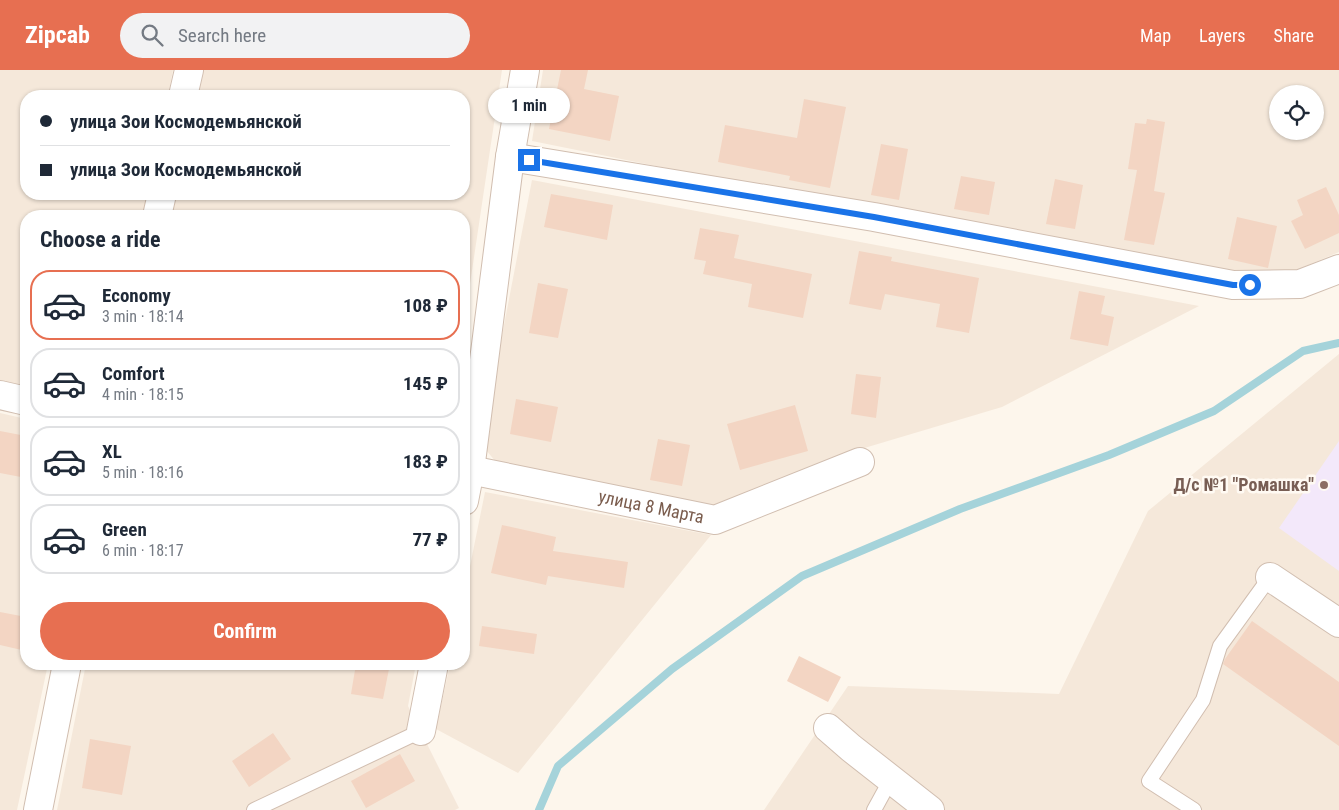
<!DOCTYPE html>
<html lang="en">
<head>
<meta charset="utf-8">
<style>
  body { margin:0; font-family:"Roboto Condensed",sans-serif; background:#f2f2f3; color:#1f2937; height:100vh; display:flex; flex-direction:column; font-size:19px; white-space:nowrap }
  * { box-sizing:border-box; margin:0 }
  p { font-size:16px; color:#747a83 }
  .icon { flex:none; width:28px; height:28px; fill:none; stroke:currentColor; stroke-width:2; stroke-linecap:round; stroke-linejoin:round }
  .map { position:relative; flex:1; overflow:hidden }
  .panel { position:absolute; left:20px; top:140px; width:450px; height:460px; display:flex; flex-direction:column; background:#fff; border-radius:20px; box-shadow:0 1px 4px #0004 }
  .panel>* { flex:none }
  .guide { position:absolute; left:20px; top:20px; width:450px; height:110px; border-radius:20px; box-shadow:0 1px 4px #0004; display:grid; align-content:center; height:110px; padding:0 20px; background:#fff }
  .fabs { position:absolute; left:1269px; top:15px; display:grid; gap:10px }
  .fabs a { display:grid; place-items:center; width:55px; height:55px; border-radius:50%; background:#fff; box-shadow:0 1px 4px #0004; font-size:25px }
  .end { position:absolute; width:22px; height:22px; margin:-11px; border:6px solid #1a73e8; background:#fff; box-shadow:0 0 0 2px #fff }
  .from { border-radius:50% }
  .bubble { position:absolute; height:35px; border-radius:18px; background:#fff; box-shadow:0 1px 4px #0004; font-size:16px; font-weight:700; line-height:35px; text-align:center }
  .guide b { display:flex; align-items:center; gap:18px; height:48px; font-size:19px }
  .guide b+b { border-top:1px solid #e0e1e3 }
  .guide i { width:12px; height:12px; background:#1f2937 }
  ul { padding:0; list-style:none }
  li { display:flex; align-items:center; gap:15px; height:70px; margin:0 10px 8px; padding:0 10px; border:2px solid #e0e1e3; border-radius:20px }
  li div { flex:1 }
  li b { display:block; font-size:19px }
  li em { font-style:normal; font-weight:700 }
  li.active { border-color:#e76f51 }
  li>.icon { width:45px; height:45px; stroke-width:1.5 }
  h2 { padding:0 20px; font-size:22px; line-height:60px }
  .action { display:flex; gap:10px; margin-top:auto; padding:10px 20px }
  .action a { flex:1; height:58px; border-radius:30px; background:#e76f51; color:#fff; font-size:20px; font-weight:700; line-height:58px; text-align:center }
  header { display:flex; align-items:center; gap:30px; box-sizing:border-box; height:70px; padding:0 25px; background:#e76f51; color:#fff }
  header strong { font-size:24px }
  nav { display:flex; gap:28px; margin-inline-start:auto; font-size:18px }
  .search { width:350px; height:45px; background:#f2f2f3; display:flex; align-items:center; gap:12px; box-sizing:border-box; padding:0 18px; border-radius:28px; color:#747a83; font-size:19px }
  .map>svg:first-child { display:block }
  .residential { fill:#f5e8da; fill-rule:evenodd }
  .education { fill:#f3e8fa }
  .lines { fill:none; stroke-linecap:round; stroke-linejoin:round }
  .stream { stroke:#a5d3da; stroke-width:8 }
  .building { fill:#f3d5c3 }
  .lane-casing { stroke:#d1beb0; stroke-width:16 }
  .street-casing { stroke:#d1beb0; stroke-width:30 }
  .lane { stroke:#fff; stroke-width:14 }
  .street { stroke:#fff; stroke-width:28 }
  .route { stroke:#1a73e8; stroke-width:6 }
  .education-dot { fill:#8d6e63; stroke:#fffaf3; stroke-width:2 }
  .labels { text-anchor:middle; stroke-width:5; stroke-linejoin:round; paint-order:stroke }
  .education-label { font-size:18px; font-weight:bold; fill:#785e54; stroke:#fffaf3; text-anchor:end }
  .street-label { font-size:18px; fill:#7a5c4d; stroke:#fffaf3 }
</style>
</head>
<body>
<header>
<strong>Zipcab</strong>
<div class="search"><svg class="icon" aria-label="search" viewBox="0 0 24 24"><circle cx="10" cy="10" r="6"/><path d="M15 15l6 6"/></svg>Search here</div>
<nav><a>Map</a><a>Layers</a><a>Share</a></nav>
</header>
<div class="map">
<svg width="1339" height="740" viewBox="0 0 1339 740">
  <rect width="100%" height="100%" fill="#fdf6ec"/>
  <path class="residential" d="M0 0H173L168 26H26V124H149L144 146H26V318L0 313Z
    M198 0H502L464 254V146H168L173 124H464V26H193Z
    M543 0H1339V182L1280 207 1107 187 532 71ZM1278 24H1315V61H1278Z
    M532 110 1199 236 1002 337 861 379 711 440 496 392 481 374Z
    M1339 284V740H764L848 616 1059 624 1148 441Z
    M0 343 26 349V594H48L17 740H0Z
    M485 422 711 465 518 703 436 659 450 594H464V526Z
    M86 594H416L408 636 459 738 455 740H57Z"/>
  <path class="education" d="M1339 371V501L1279 458Z"/>
  <g class="lines">
    <path class="stream" d="M539 740 558 696 672 599 802 506 960 439 1109 385 1214 341 1303 281 1339 273"/>
  </g>
  <path class="building" d="M561 0H588L584 19 619 26 610 71 549 59Z
    M804 29 846 37 830 118 789 110 790 106 718 92 725 55 797 68Z
    M1147 49 1165 52 1154 121 1165 123 1154 175 1124 170 1137 100 1128 99 1135 53 1146 54Z
    M881 74 908 79 899 130 871 125Z
    M961 106 995 112 989 145 954 139Z
    M1055 109 1083 115 1075 159 1046 154Z
    M1326 117 1339 145V163L1305 179 1291 151 1303 145 1297 130Z
    M551 124 613 135 607 170 544 157Z
    M1237 147 1277 156 1268 198 1228 189Z
    M700 158 739 165 734 188 812 204 803 248 748 237 752 214 703 204 706 191 694 189Z
    M859 181 892 187 891 191 979 208 969 263 936 257 940 234 885 224 881 240 849 234Z
    M538 213 568 219 558 268 529 263Z
    M1079 221 1105 226 1101 244 1114 247 1108 276 1070 269Z
    M856 304 881 307 876 348 851 344Z
    M516 329 558 337 551 372 510 364Z
    M795 335 808 381 740 400 727 354Z
    M0 361 26 366V408L0 403Z
    M658 369 690 375 682 416 650 410Z
    M502 455 556 467 553 481 628 492 624 518 548 506 546 515 491 503Z
    M0 542 26 547V581L0 575Z
    M1252 551 1339 612V676L1223 594 1225 589Z
    M482 556 537 564 534 584 479 576Z
    M799 586 841 607 828 632 787 611Z
    M356 594H390L383 629 351 624Z
    M273 663 291 689 249 717 232 691Z
    M90 669 131 676 122 725 82 718Z
    M400 684 415 711 366 738 351 711Z"/>
  <g class="lines">
    <defs>
      <path id="lane" d="M254 740 421 661
        M874 740 891 709
        M1194 740 1149 711 1203 630 1220 576 1270 507"/>
      <g id="street">
        <path d="M183 26 189 0"/>
        <path d="M510 87 874 147 1233 215 1300 214 1339 199"/>
        <path d="M157 146 162 124"/>
        <path d="M0 325 26 331"/>
        <path id="s1" d="M464 401 470 400 715 450 860 392"/>
        <path d="M464 431 470 400 510 87 525 0"/>
        <path d="M1270 507 1339 553"/>
        <path d="M828 658 851 678 930 740"/>
        <path d="M421 661 434 594"/>
        <path d="M38 740 67 594"/>
      </g>
    </defs>
    <use href="#lane" class="lane-casing"/>
    <use href="#street" class="street-casing"/>
    <use href="#lane" class="lane"/>
    <use href="#street" class="street"/>
  </g>
  <g class="lines">
    <path class="route" d="M529 90 874 147 1233 215H1250"/>
  </g>
  <circle class="education-dot" cx="1324" cy="415" r="5"/>
  <g class="labels">
    <g class="education-label">
      <text x="1314" y="421">Д/с №1 "Ромашка"</text>
    </g>
    <g class="street-label">
      <text dy="6" stroke="none"><textPath href="#s1" startOffset="191">улица 8 Марта</textPath></text>
    </g>
  </g>
</svg>
<div class="fabs">
<a><svg class="icon" aria-label="locate" viewBox="0 0 24 24"><circle cx="12" cy="12" r="6"/><path d="M12 2v4M12 18v4M2 12h4M18 12h4"/></svg></a>
</div>
<i class="end from" style="left:1250px;top:215px"></i>
<i class="end" style="left:529px;top:90px"></i>
<div class="bubble" style="left:488px;top:18px;width:82px">1 min</div>
<div class="guide">
<b><i class="from"></i>улица Зои Космодемьянской</b>
<b><i></i>улица Зои Космодемьянской</b>
</div>
<section class="panel">
<h2>Choose a ride</h2>
<ul>
<li class="active"><svg class="icon" aria-label="car" viewBox="0 0 24 24"><path d="M5 17H2v-5l4-1 3-4h7l3 4 3 1v5h-3M9 17h6M6 11h13"/><circle cx="7" cy="17" r="2"/><circle cx="17" cy="17" r="2"/></svg><div><b>Economy</b><p>3 min · 18:14</p></div><em>108 ₽</em></li>
<li><svg class="icon" aria-label="car" viewBox="0 0 24 24"><path d="M5 17H2v-5l4-1 3-4h7l3 4 3 1v5h-3M9 17h6M6 11h13"/><circle cx="7" cy="17" r="2"/><circle cx="17" cy="17" r="2"/></svg><div><b>Comfort</b><p>4 min · 18:15</p></div><em>145 ₽</em></li>
<li><svg class="icon" aria-label="car" viewBox="0 0 24 24"><path d="M5 17H2v-5l4-1 3-4h7l3 4 3 1v5h-3M9 17h6M6 11h13"/><circle cx="7" cy="17" r="2"/><circle cx="17" cy="17" r="2"/></svg><div><b>XL</b><p>5 min · 18:16</p></div><em>183 ₽</em></li>
<li><svg class="icon" aria-label="car" viewBox="0 0 24 24"><path d="M5 17H2v-5l4-1 3-4h7l3 4 3 1v5h-3M9 17h6M6 11h13"/><circle cx="7" cy="17" r="2"/><circle cx="17" cy="17" r="2"/></svg><div><b>Green</b><p>6 min · 18:17</p></div><em>77 ₽</em></li>
</ul>
<div class="action"><a>Confirm</a></div>
</section>
</div>
</body>
</html>
